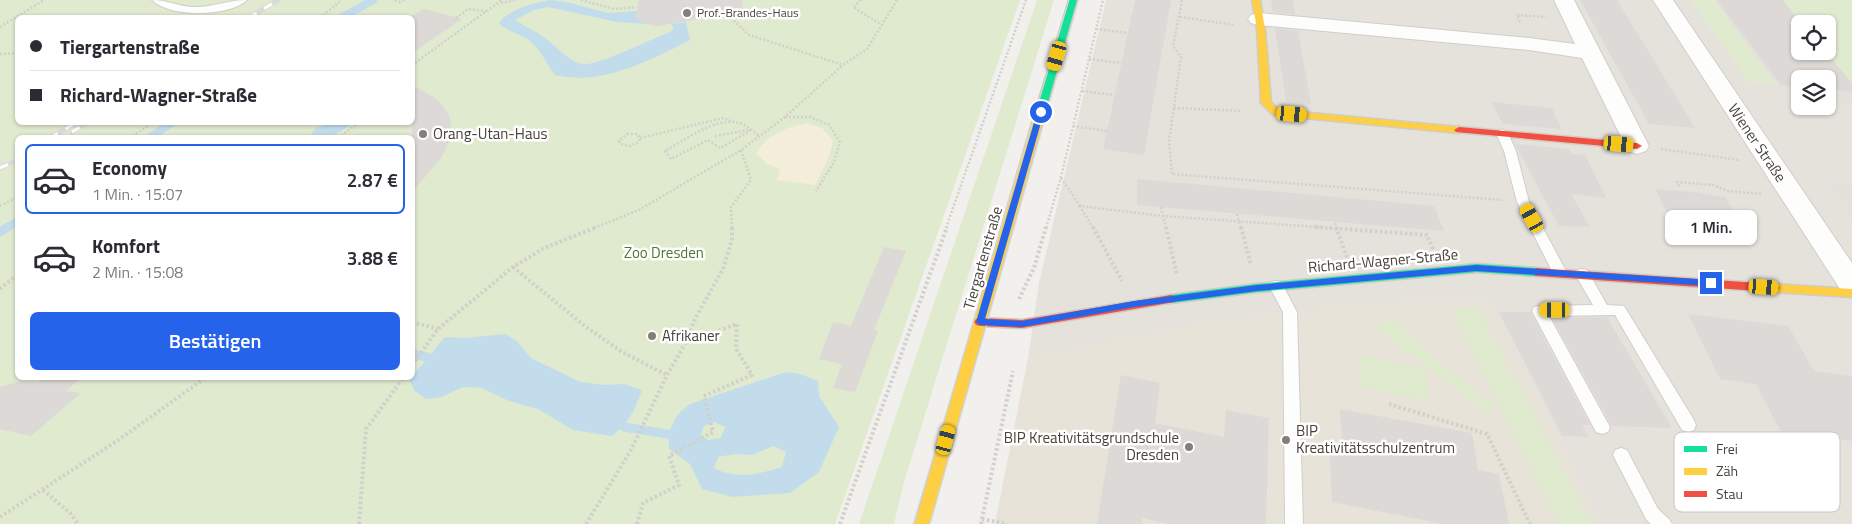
<!DOCTYPE html>
<html lang="de">
<head>
<meta charset="utf-8">
<style>
  body { margin:0; font-family:"Titillium Web",sans-serif; background:#f2f2f3; color:#2b2b33; height:100vh; display:flex; flex-direction:column; font-size:19px; white-space:nowrap }
  * { box-sizing:border-box; margin:0 }
  p { font-size:16px; color:#7c7c81 }
  .icon { flex:none; width:28px; height:28px; fill:none; stroke:currentColor; stroke-width:2; stroke-linecap:round; stroke-linejoin:round }
  .map { position:relative; flex:1; overflow:hidden }
  .side { position:absolute; left:15px; top:135px; width:400px; height:245px; display:flex; flex-direction:column; background:#fff; border-radius:8px; box-shadow:0 1px 4px #0004 }
  .side>* { flex:none }
  .hud { position:absolute; left:15px; top:15px; width:400px; height:110px; border-radius:8px; box-shadow:0 1px 4px #0004; display:grid; align-content:center; height:110px; padding:0 15px; background:#fff }
  .tools { position:absolute; left:1791px; top:15px; display:grid; gap:10px }
  .tools a { display:grid; place-items:center; width:45px; height:45px; border-radius:8px; background:#fff; box-shadow:0 1px 4px #0004; font-size:25px }
  .end { position:absolute; width:22px; height:22px; margin:-11px; border:6px solid #2563eb; background:#fff; box-shadow:0 0 0 2px #fff }
  .from { border-radius:50% }
  .bubble { position:absolute; height:35px; border-radius:8px; background:#fff; box-shadow:0 1px 4px #0004; font-size:16px; font-weight:600; line-height:35px; text-align:center }
  .car { position:absolute; width:15px; height:30px; margin:-15px -8px; border-radius:6px; box-shadow:0 0 4px 1px #0007; background:linear-gradient(#f5c518 24%,#345 0 40%,#f5c518 0 76%,#345 0 86%,#f5c518 0) }
  .hud b { display:flex; align-items:center; gap:18px; height:48px; font-size:19px }
  .hud b+b { border-top:1px solid #e1e1e2 }
  .hud i { width:12px; height:12px; background:#2b2b33 }
  ul { padding:9px 0 0; list-style:none }
  li { display:flex; align-items:center; gap:15px; height:70px; margin:0 10px 8px; padding:0 5px; border:2px solid transparent; border-radius:8px }
  li div { flex:1 }
  li b { display:block; font-size:19px }
  li em { font-style:normal; font-weight:600 }
  li.active { border-color:#2563eb }
  li>.icon { width:45px; height:45px; stroke-width:1.5 }
  .cta { display:flex; gap:10px; margin-top:auto; padding:10px 15px }
  .cta a { flex:1; height:58px; border-radius:8px; background:#2563eb; color:#fff; font-size:20px; font-weight:600; line-height:58px; text-align:center }
  .map>svg:first-child { display:block }
  .residential { fill:#e5e2dc }
  .industrial { fill:#e4e1dd }
  .education { fill:#e8e3d9 }
  .green { fill:#e0eacf; fill-rule:evenodd }
  .sand { fill:#f4edda }
  .water { fill:#c2dcec; fill-rule:evenodd }
  .lines { fill:none; stroke-linecap:round; stroke-linejoin:round }
  .stream-far1 { stroke:#c2dcec; stroke-width:8 }
  .stream { stroke:#c2dcec; stroke-width:9 }
  .building { fill:#dcd9d6 }
  .lane-casing { stroke:#d0cecb; stroke-width:2 }
  .street-casing { stroke:#d0cecb; stroke-width:2 }
  .fast-casing { stroke:#d0cdc4; stroke-width:3 }
  .slow-casing { stroke:#d0cdc4; stroke-width:3 }
  .jam-casing { stroke:#d0cdc4; stroke-width:3 }
  .path-far1 { stroke:#d2d0cb; stroke-width:2.5; stroke-dasharray:2 2; stroke-linecap:butt }
  .path { stroke:#d2d0cb; stroke-width:4; stroke-dasharray:2.5 2.5; stroke-linecap:butt }
  .lane { fill:#fdfdfc; fill-rule:evenodd }
  .street { fill:#fdfdfc; fill-rule:evenodd }
  .fast { fill:#16e098; fill-rule:evenodd }
  .slow { fill:#ffcf43; fill-rule:evenodd }
  .jam { fill:#f24e42; fill-rule:evenodd }
  .tram { stroke:#dadad9; stroke-width:1 }
  .rail-casing { stroke:#dadad9; stroke-width:5 }
  .rail { stroke:#fff; stroke-width:3; stroke-dasharray:9; stroke-linecap:butt }
  .route { fill:#2563eb }
  .poi-dot { fill:#847f78; stroke:#fff; stroke-width:2 }
  .labels { text-anchor:middle; stroke-width:5; stroke-linejoin:round; paint-order:stroke }
  .far-poi-label { font-size:12px; fill:#484239; stroke:#fff; text-anchor:start }
  .poi-label { font-size:15px; fill:#484239; stroke:#fff; text-anchor:start }
  .street-label { font-size:15px; fill:#484239; stroke:#fff }
  .park-label { font-size:15px; fill:#4c7730; stroke:#fff }
  .key { fill:#fff; stroke:#c8c6c4; stroke-width:1 }
  .key-label { font-size:14px; fill:#484239 }
</style>
</head>
<body>
<div class="map">
<svg width="1852" height="524" viewBox="0 0 1852 524">
  <rect width="100%" height="100%" fill="#f2f0ed"/>
  <path class="residential" d="M1106 0H1691L1749 82 1776 84 1788 101 1800 102V106L1828 105 1852 107V524H995L1028 359 1039 283Z"/>
  <path class="industrial" d="M1714 0H1783L1802 24H1800V51H1825L1852 83V107L1828 105V79H1800V102L1788 101Z
    M1824 181 1852 183V220Z"/>
  <path class="education" d="M1417 299 1491 301 1600 524H995L1028 359 1135 336 1234 318Z"/>
  <path class="green" d="M0 0H1020L835 524H0ZM18 18H412V122H18ZM18 138H412V378H18Z
    M1037 0H1054L904 482 894 524H859Z
    M1691 0H1714L1776 84 1749 82Z
    M1783 0H1852V83L1825 51H1828V24H1802Z
    M1451 309H1478L1593 524H1560Z
    M1391 318 1423 344 1420 346 1497 408 1486 415 1409 352 1406 354 1374 327Z
    M1360 355 1426 368 1429 401 1360 386Z"/>
  <path class="sand" d="M807 123 822 128 833 141C830 158 823 170 815 185L777 180 780 169 767 164 756 153C768 134 786 127 807 123Z"/>
  <path class="water" d="M551 0 571 3 608 13 637 11 635 17 647 24 617 22 548 7 534 10 515 20C525 27 536 31 545 38 558 47 567 61 583 64 595 67 654 38 670 32L674 28 671 24 686 22 690 40C649 61 602 86 555 75 547 64 540 49 529 40 521 34 505 31 499 23 509 9 534 3 551 0Z
    M333 122 354 123 331 137H309L316 128Z
    M505 334 517 341 531 358 580 382 605 385 624 384 642 390C634 411 630 422 612 436L573 430 538 409 509 401 482 388 463 387 441 397 426 399 415 391 409 380 445 337 464 338Z
    M786 372 800 374 818 381 819 396 839 427 819 472 790 493 732 497 702 489 690 464 669 449C667 430 674 415 690 404ZM714 422 725 427 721 438 708 440 701 435 704 426ZM773 446 786 452 782 467C759 474 737 480 714 468L718 457 735 454 752 455Z"/>
  <g class="lines">
    <path class="stream-far1" d="M341 18 373 0
      M149 138 173 122
      M6 228 18 221"/>
    <path class="stream" d="M0 232 8 227
      M412 354 427 357
      M624 427 667 434"/>
  </g>
  <path class="building" d="M639 0H742L743 12 657 26 647 24 635 17Z
    M1135 0H1171L1144 155 1103 149Z
    M1271 0H1293L1295 15 1273 12Z
    M1580 0H1617L1695 128 1649 124Z
    M1717 0H1783L1802 24H1800V51H1825L1852 83V92L1828 89V79H1800V87L1781 85Z
    M424 9 462 19 412 53V16Z
    M1275 28 1298 31 1311 104 1286 101Z
    M412 85 435 98 444 107 450 118 451 130 448 144 441 158 412 192Z
    M1491 102 1552 108 1561 129 1503 124Z
    M1515 144 1569 149 1571 154 1585 155 1606 198 1571 194 1590 227 1559 226Z
    M1137 179 1434 206 1444 231 1137 205Z
    M1655 189 1702 193 1703 194 1725 197 1751 237 1735 244 1699 240 1697 235 1678 233Z
    M884 247 906 251 874 330 878 331 855 392 833 388 842 364 819 359 833 322 851 326Z
    M1499 312H1530L1590 425H1582L1589 437 1562 436Z
    M1688 314 1788 326 1814 371 1852 376V441L1781 432 1756 384 1720 379Z
    M1607 317 1672 428 1612 426 1552 318Z
    M1121 375 1160 383 1155 423 1224 437 1226 410 1269 418 1266 524H1168L1142 518V524H1097Z
    M43 378H81L66 391 81 393 31 436 0 429V387L20 381 37 382Z
    M1340 409 1472 433 1478 470 1499 474 1509 524H1443L1332 502 1329 441 1342 444Z"/>
  <g class="lines">
    <defs>
      <path id="lane" d="M152 0C167 0 180 7 195 7 213 7 229 0 247 0 229 17 170 18 152 0Z
        M1502 129 1508 133 1516 151 1529 202 1567 273 1565 277H1555L1517 202 1504 151 1496 133Z
        M1582 269 1587 270 1607 305 1624 306 1694 420 1696 425 1694 430 1688 432 1682 430 1615 315 1549 316 1610 427 1608 432 1602 434 1596 432 1532 311 1534 307 1539 306 1593 305 1575 274 1577 270Z
        M1276 281 1281 282 1297 312 1303 524H1285L1283 312 1269 286 1271 282Z
        M1621 448 1627 450 1658 509 1669 519 1672 524H1651L1646 519 1613 455 1615 450Z"/>
      <path id="street" d="M1554 0H1574L1649 146 1646 151 1637 154 1628 151 1582 58 1529 50 1258 25 1251 23 1248 19 1251 15 1258 13 1529 38 1575 44Z
        M1653 0H1673L1852 263V295L1842 292Z"/>
      <path id="fast" d="M1069 0H1077L1045 113 1043 115H1037L1035 113Z
        M1477 264 1536 268 1542 272 1536 276 1477 272 1257 292 1171 303 1167 302 1165 299 1167 296 1171 295 1257 284Z"/>
      <path id="slow" d="M1252 0H1260L1265 29 1271 102 1279 110 1459 127 1464 130 1459 133 1273 115 1261 103 1257 29Z
        M1040 110 1045 113 929 524H915L1035 113Z
        M1774 284 1852 289V297L1774 292 1768 288Z"/>
      <path id="jam" d="M1459 127 1637 143 1642 146 1637 149 1456 132 1454 130Z
        M1536 268 1774 284 1780 288 1774 292 1536 276 1530 272Z
        M1171 295 1175 296 1177 299 1175 302 1022 328 980 326 976 325 974 322 976 319 980 318 1022 320Z"/>
    </defs>
    <use href="#lane" class="lane-casing"/>
    <use href="#street" class="street-casing"/>
    <use href="#fast" class="fast-casing"/>
    <use href="#slow" class="slow-casing"/>
    <use href="#jam" class="jam-casing"/>
    <path class="path-far1" d="M395 0 400 2 404 0
      M581 0 614 9 636 7
      M861 0 853 7 882 25
      M1182 0 1173 46 1181 57 1169 142 1172 174 1502 200
      M501 3 516 0
      M728 15 749 35 843 65
      M1180 17 1235 25
      M320 18 342 0
      M456 18 468 9 486 11
      M1520 22 1517 15 1546 17
      M0 27 44 0
      M1096 29 1128 33
      M0 54 18 53
      M1089 59 1121 63
      M412 65 502 0
      M1082 91 1114 95
      M1174 108 1242 111
      M785 117H810L829 125 840 142 834 162 816 191
      M1073 126 1107 131
      M751 130 720 148 708 140 671 159 665 151C685 140 711 120 735 122 744 123 752 130 759 136
      M627 134H637L640 138 639 142 630 146 621 144 619 141Z
      M715 136 748 130
      M129 138 154 122
      M338 138 360 122
      M640 138 723 118 734 122
      M1661 149 1739 160
      M1061 178 1080 206
      M1679 186 1677 182 1714 185 1728 191 1761 194
      M0 206 18 197
      M1161 207 1166 228
      M1237 214 1241 228
      M1335 223 1337 228
      M594 228 639 210 741 150 785 117 843 65 867 49 897 0
      M732 228 731 207 751 180 741 150
      M946 228 1026 0
      M1046 228 1061 177 1103 0
      M1093 228 1080 206 1163 216 1332 228"/>
    <path class="path" d="M1093 227 1122 281
      M1166 227 1177 275
      M1241 227 1251 265
      M1315 227 1427 235 1433 249
      M1336 227 1347 257
      M513 267 586 327 622 352 667 375
      M0 289 18 274
      M1019 299 1034 268 1046 227
      M412 322 438 329
      M412 365 438 329 513 267 544 248 597 227
      M1389 404 1487 434 1530 524
      M43 490 70 513 78 524
      M0 517 117 441 205 378
      M982 519 1007 524
      M359 524 366 429 403 378
      M586 524 631 450 667 375 686 342 696 317 723 269 732 240V227
      M637 524 643 503 679 485 669 456 713 432 704 396 752 375 736 349 737 324 687 342
      M840 524 947 227
      M981 524 1013 371"/>
    <use href="#lane" class="lane"/>
    <use href="#street" class="street"/>
    <use href="#fast" class="fast"/>
    <use href="#slow" class="slow"/>
    <use href="#jam" class="jam"/>
    <path class="tram" d="M913 524 1069 0
      M930 524 1079 0"/>
    <defs>
      <path id="rail" d="M249 18 278 0
        M72 132 88 122
        M50 138 77 122
        M0 168 18 160"/>
    </defs>
    <use href="#rail" class="rail-casing"/>
    <use href="#rail" class="rail"/>
  </g>
  <path class="route" d="M1041 110 1044 112 985 319 1022 321 1134 301 1257 285 1476 265 1711 280 1715 283 1711 286 1476 271 1257 291 1134 307 1022 327 980 325 976 322 1037 112Z"/>
  <g class="poi-dot">
    <circle cx="687" cy="13" r="5"/>
    <circle cx="423" cy="134" r="5"/>
    <circle cx="652" cy="336" r="5"/>
    <circle cx="1286" cy="440" r="5"/>
    <circle cx="1189" cy="447" r="5"/>
  </g>
  <g class="labels">
    <g class="far-poi-label">
      <text x="697" y="17">Prof.-Brandes-Haus</text>
    </g>
    <g class="poi-label">
      <text x="433" y="139">Orang-Utan-Haus</text>
      <text x="662" y="341">Afrikaner</text>
      <text x="1296" y="436">BIP<tspan x="1296" dy="17">Kreativitätsschulzentrum</tspan></text>
      <text x="1179" y="443" text-anchor="end">BIP Kreativitätsgrundschule<tspan x="1179" dy="17">Dresden</tspan></text>
    </g>
    <g class="street-label">
      <text transform="translate(1757 143) rotate(56)" y="5">Wiener Straße</text>
      <text transform="translate(983 258) rotate(-74)" y="5">Tiergartenstraße</text>
      <text transform="translate(1383 261) rotate(-5)" y="5">Richard-Wagner-Straße</text>
    </g>
    <g class="park-label">
      <text x="664" y="258">Zoo Dresden</text>
    </g>
  </g>
  <rect x="1674" y="432" width="166" height="80" rx="8" class="key"/>
  <rect x="1684" y="446" width="23" height="6" fill="#16e098"/>
  <rect x="1684" y="468" width="23" height="7" fill="#ffcf43"/>
  <rect x="1684" y="491" width="23" height="6" fill="#f24e42"/>
  <g class="key-label">
    <text x="1716" y="454">Frei</text>
    <text x="1716" y="476">Zäh</text>
    <text x="1716" y="499">Stau</text>
  </g>
</svg>
<div class="tools">
<a><svg class="icon" aria-label="locate" viewBox="0 0 24 24"><circle cx="12" cy="12" r="6"/><path d="M12 2v4M12 18v4M2 12h4M18 12h4"/></svg></a>
<a><svg class="icon" aria-label="layers" viewBox="0 0 24 24"><path d="M12 4l9 5-9 5-9-5zM3 14l9 5 9-5"/></svg></a>
</div>
<i class="end from" style="left:1041px;top:112px"></i>
<i class="end" style="left:1711px;top:283px"></i>
<div class="bubble" style="left:1665px;top:210px;width:92px">1 Min.</div>
<i class="car" style="left:1057px;top:56px;rotate:196deg"></i>
<i class="car" style="left:1292px;top:114px;rotate:95deg"></i>
<i class="car" style="left:1619px;top:144px;rotate:95deg"></i>
<i class="car" style="left:1532px;top:218px;rotate:331deg"></i>
<i class="car" style="left:1764px;top:287px;rotate:94deg"></i>
<i class="car" style="left:1555px;top:310px;rotate:270deg"></i>
<i class="car" style="left:946px;top:440px;rotate:15deg"></i>
<div class="hud">
<b><i class="from"></i>Tiergartenstraße</b>
<b><i></i>Richard-Wagner-Straße</b>
</div>
<section class="side">
<ul>
<li class="active"><svg class="icon" aria-label="car" viewBox="0 0 24 24"><path d="M5 17H2v-5l4-1 3-4h7l3 4 3 1v5h-3M9 17h6M6 11h13"/><circle cx="7" cy="17" r="2"/><circle cx="17" cy="17" r="2"/></svg><div><b>Economy</b><p>1 Min. · 15:07</p></div><em>2.87 €</em></li>
<li><svg class="icon" aria-label="car" viewBox="0 0 24 24"><path d="M5 17H2v-5l4-1 3-4h7l3 4 3 1v5h-3M9 17h6M6 11h13"/><circle cx="7" cy="17" r="2"/><circle cx="17" cy="17" r="2"/></svg><div><b>Komfort</b><p>2 Min. · 15:08</p></div><em>3.88 €</em></li>
</ul>
<div class="cta"><a>Bestätigen</a></div>
</section>
</div>
</body>
</html>
